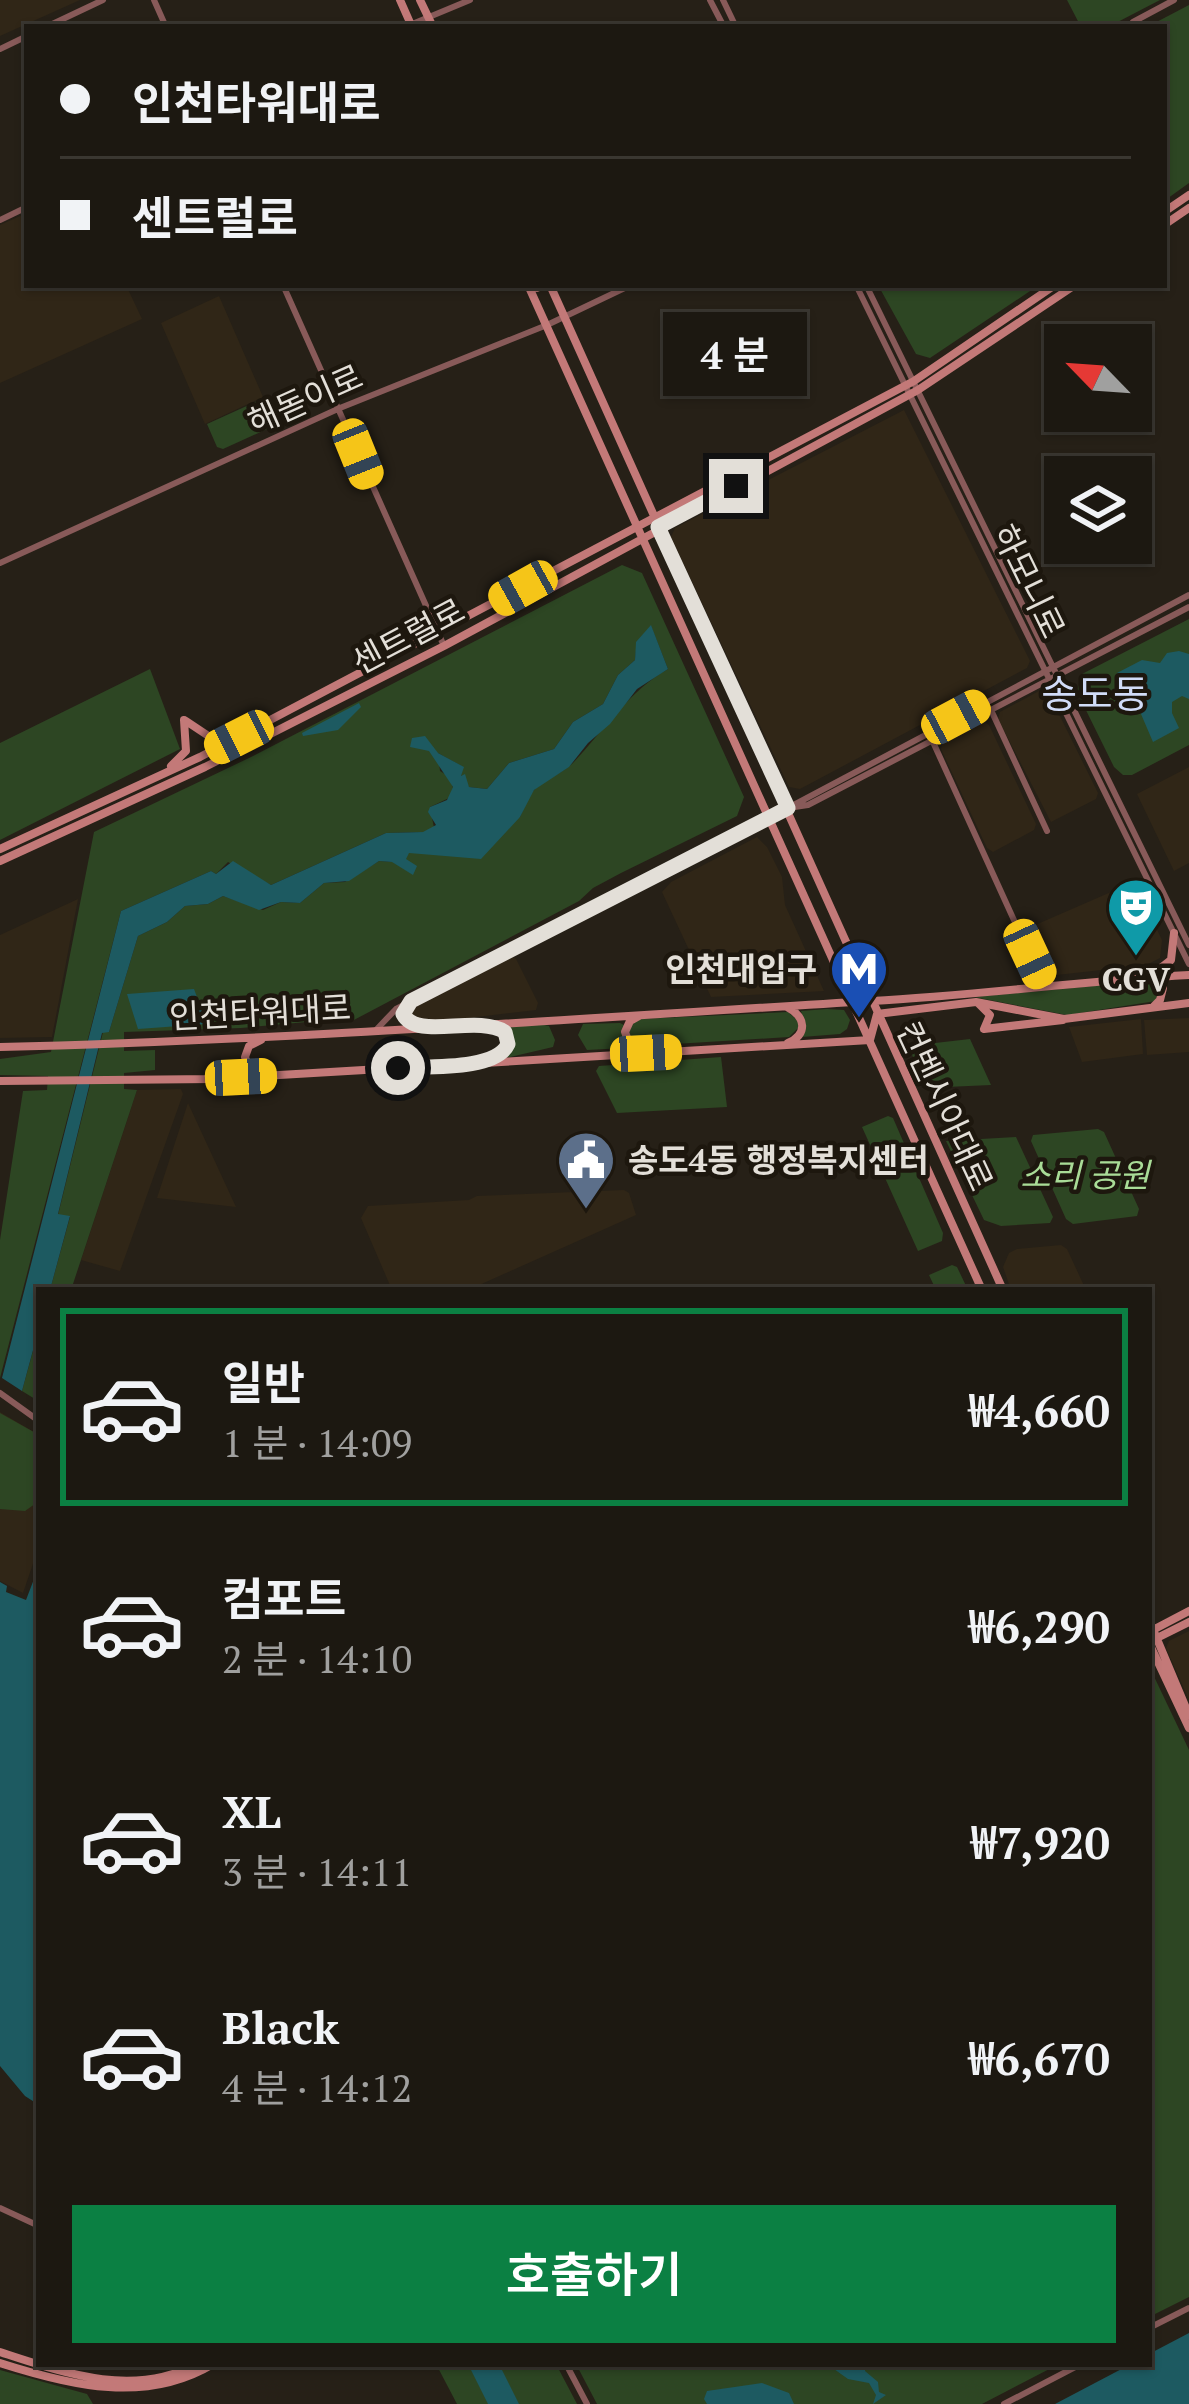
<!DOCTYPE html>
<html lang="ko">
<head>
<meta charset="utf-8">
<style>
  body { margin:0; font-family:"PT Serif","Noto Sans KR",serif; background:#29251f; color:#f1f3f6; height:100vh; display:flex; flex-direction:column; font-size:45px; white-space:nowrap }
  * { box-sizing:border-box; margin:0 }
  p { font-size:39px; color:#a0a09f }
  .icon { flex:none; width:66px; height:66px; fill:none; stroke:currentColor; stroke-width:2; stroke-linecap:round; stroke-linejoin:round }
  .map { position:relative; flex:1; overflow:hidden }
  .drawer { position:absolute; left:36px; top:1287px; width:1116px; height:1080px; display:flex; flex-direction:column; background:#1c1811; border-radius:0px; box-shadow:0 3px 9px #0004,0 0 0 3px #3a3731 }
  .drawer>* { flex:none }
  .top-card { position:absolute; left:24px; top:24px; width:1143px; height:264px; border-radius:0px; box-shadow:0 3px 9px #0004,0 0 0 3px #3a3731; display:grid; align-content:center; height:264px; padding:0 36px; background:#1c1811 }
  .needle { width:78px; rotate:295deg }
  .tools { position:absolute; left:1044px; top:324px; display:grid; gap:24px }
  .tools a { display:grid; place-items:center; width:108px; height:108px; border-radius:0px; background:#1c1811; box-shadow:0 3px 9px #0004,0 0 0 3px #3a3731; font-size:60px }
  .end { position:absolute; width:54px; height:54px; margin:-27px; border:15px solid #e3dfd8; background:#111; box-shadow:0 0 0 6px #111 }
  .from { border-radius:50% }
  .bubble { position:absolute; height:84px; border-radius:0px; background:#1c1811; box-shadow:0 3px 9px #0004,0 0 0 3px #3a3731; font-size:39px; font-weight:600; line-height:84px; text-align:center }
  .car { position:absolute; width:36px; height:72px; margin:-36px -18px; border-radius:15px; box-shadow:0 0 9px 3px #0007; background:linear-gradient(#f5c518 24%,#345 0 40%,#f5c518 0 76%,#345 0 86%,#f5c518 0) }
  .top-card b { display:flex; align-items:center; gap:42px; height:114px; font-size:45px }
  .top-card b+b { border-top:3px solid #3a3731 }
  .top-card i { width:30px; height:30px; background:#f1f3f6 }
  ul { padding:21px 0 0; list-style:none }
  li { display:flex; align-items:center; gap:36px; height:198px; margin:0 24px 18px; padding:0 12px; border:6px solid transparent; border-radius:0px }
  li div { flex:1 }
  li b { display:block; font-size:45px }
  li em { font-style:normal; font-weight:600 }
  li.on { border-color:#0b8043 }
  li>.icon { width:108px; height:108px; stroke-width:1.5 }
  .primary-button { display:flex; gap:24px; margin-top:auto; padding:24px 36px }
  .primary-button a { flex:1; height:138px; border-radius:0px; background:#0b8043; color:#fff; font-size:48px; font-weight:600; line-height:138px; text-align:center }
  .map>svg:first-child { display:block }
  .built { fill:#302617 }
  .green { fill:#2d4623 }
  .water { fill:#1d5a61 }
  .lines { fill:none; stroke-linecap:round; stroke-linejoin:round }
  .tertiary { stroke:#885a59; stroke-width:6 }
  .secondary { stroke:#c37978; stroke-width:8 }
  .route { stroke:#e3dfd8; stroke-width:15 }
  .labels { text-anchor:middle; stroke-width:9; stroke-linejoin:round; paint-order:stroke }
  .street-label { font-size:33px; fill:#e3dfd8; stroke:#1d170e }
  .poi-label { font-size:33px; font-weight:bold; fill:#e3dfd8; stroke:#1d170e; text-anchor:end }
  .park-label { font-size:33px; font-style:italic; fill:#a9dc97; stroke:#1d170e }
  .quarter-label { font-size:39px; fill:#d1dcf8; stroke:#1d170e }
</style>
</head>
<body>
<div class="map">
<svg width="1189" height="2404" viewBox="0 0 1189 2404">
  <rect width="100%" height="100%" fill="#262017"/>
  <path class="built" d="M0 0H80L0 36Z
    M27 213V285H126L142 319 0 383V225Z
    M219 296 263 397 205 424 161 323Z
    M904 410 1030 661 1027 668 800 789 789 787 671 537 675 528Z
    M1039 691 1050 696 1098 793 1096 799 1051 822 998 719 1000 712Z
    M984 722 989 725 1036 824 1034 830 993 852 987 848 941 749 942 743Z
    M1189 767V863L1174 871 1137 794Z
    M757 837 767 847 782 877 785 905 824 991 711 997 662 892 671 882Z
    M1134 882 1162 940 1160 958 1146 965 1048 976 1026 929Z
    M78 899 52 1037 0 1038V935Z
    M510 955 516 959 538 1003 536 1010 425 1023 409 1020 408 1009Z
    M1189 1018V1052L1147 1055 1144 1020Z
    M1141 1019 1143 1054 1082 1062 1069 1027Z
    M181 1089 183 1094 120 1271 81 1260 137 1090Z
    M188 1103 236 1207 157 1198Z
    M624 1190 629 1193 636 1215 468 1290H392L361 1218 368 1206 469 1200 477 1196Z
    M1061 1245 1067 1249 1086 1290H1011L1003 1267 1009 1253 1017 1249Z
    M0 1412 39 1435V1546L23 1593 0 1581Z
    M1189 1631V1700L1166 1648 1169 1641Z"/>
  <path class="green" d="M1067 0H1160L1108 27H1081Z
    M1189 5V183L1164 201V27H1147Z
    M878 285H1039L930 358 916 354Z
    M264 398 276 425 223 449 217 447 207 424Z
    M622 565 642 573 744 797 737 816 621 873 593 888 579 901 352 1021 351 1018 241 1028 124 1032V1051L155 1050V1070L124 1073V1089L137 1090 71 1290H50L70 1217 58 1215 103 1032H109L138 936 167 922 185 906 208 904 223 896 263 910 281 902 300 903 324 883 345 882 379 861 393 862 413 874 405 859 408 853 520 817C524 809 528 798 533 791 544 779 562 774 573 763 604 730 629 691 668 669L651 626 637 642 635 660 618 675 603 704 573 722 554 749 509 763 487 789 469 787 461 775 463 767 438 753 440 771 448 776 442 764 454 765 462 782 457 784 449 776 453 788 449 798 430 807 434 828 425 832 386 833 271 885 228 862 216 874 211 871 121 911 0 1378V1240L23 1091 47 1090 48 1076 0 1075V1059L51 1052 94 832 249 758Z
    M1189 619V745L1132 775H1123L1114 767 1077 692 1082 674Z
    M150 669 180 749 0 840V743Z
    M1149 981 1159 987 1156 1001 1067 1015 974 997Z
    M827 1009 844 1010 850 1020 847 1029 840 1034 802 1037 806 1027 801 1011Z
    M788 1012 798 1021V1028L789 1037 642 1046 632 1043 628 1030 631 1024 641 1019Z
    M535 1023 549 1026 555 1040 553 1047 501 1059 510 1049 503 1027Z
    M620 1023 624 1025 625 1048 587 1050 578 1035 583 1024Z
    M970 1039 991 1085 924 1088 909 1046Z
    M721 1057 727 1107 617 1113 596 1071 599 1066Z
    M888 1116 893 1118 943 1233 942 1241 918 1251 862 1127Z
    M1098 1129 1104 1132 1139 1209 1137 1216 1073 1224 1066 1219 1031 1141 1033 1135Z
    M1016 1137 1053 1217 1050 1223 1001 1226 984 1220 946 1141Z
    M952 1265 957 1267 968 1290H936L929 1275Z
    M39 1329V1387L35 1399 22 1391Z
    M0 1413 39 1435V1501L25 1511 0 1509Z
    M1149 1666 1189 1750V2297L1149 2317Z
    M436 2364H556L577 2404H457Z
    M576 2364H1059L982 2404H597Z
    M0 2370 87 2394 93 2404H0Z"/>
  <path class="water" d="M651 625 668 669 637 689 610 724 588 743 569 767 534 790 520 817 481 859 409 853 406 859 417 866 413 875 392 862 379 861 349 881 324 883 300 903 281 902 259 910 223 896 208 904 185 906 167 922 138 936 109 1032 102 1033 58 1214 70 1216 50 1290H39V1328L22 1391 2 1378 121 911 211 871 216 874 233 861 271 885 386 833 423 832 436 825 428 812 430 807 447 800 453 787 429 751 410 747 412 738 425 736 438 753 464 767 461 776 465 774 469 787 487 789 509 763 554 749 573 722 603 704 618 675 635 660 636 642Z
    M1179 651 1189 654V699L1182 696 1172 702V713L1179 728 1153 742 1138 707 1117 673 1142 660 1160 663 1167 653Z
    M359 703 361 707 338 730 303 736 302 733Z
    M194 989 207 1024 138 1029 127 994Z
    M39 1566V2105L25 2096 0 2066V1582L7 1586 6 1592 26 1600Z
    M1189 2333V2404H1055L1131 2364H1149V2354Z
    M468 2364H499L519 2404H488Z
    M827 2364H865V2371L878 2382 879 2392 886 2395 873 2404 876 2395 869 2383 848 2379Z
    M762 2383 789 2393 794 2404H707L704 2399 707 2391Z"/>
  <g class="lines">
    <path class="tertiary" d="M154 0 166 27
      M710 0 724 27
      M723 0 736 27
      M1133 22 1174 0
      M46 27 103 0
      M405 27 470 0
      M0 49 27 36
      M0 220 27 207
      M283 285 444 646
      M856 285 1189 964
      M866 285 1189 945
      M0 563 340 408 547 325 631 285
      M991 710 1047 831
      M933 742 1043 984
      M788 808 808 805 1189 607
      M407 1005 404 1019 421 1027
      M376 1030 396 1009 788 808 1189 595
      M0 1393 39 1421
      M0 2208 39 2226
      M1149 2328 1189 2308
      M566 2364 587 2404
      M1004 2404 1081 2364"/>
    <path class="secondary" d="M400 0 412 27
      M420 0 433 27
      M1164 212 1189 195
      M1164 225 1189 208
      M528 285 982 1290
      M531 285 537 288 543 285
      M550 285 1003 1290
      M186 721 210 737 231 738
      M171 766 186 751 184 720
      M0 849 200 757 914 381 1055 285
      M0 861 205 767 444 646 918 390 1075 285
      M1152 975 1171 960 1174 933
      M1149 978 1163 988 1160 1000 1154 1006
      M979 1004 990 1015 984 1029 1063 1020
      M787 1007C806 1017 808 1034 788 1043
      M639 1016 630 1021 625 1032 629 1043 642 1052
      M492 1025 505 1032 509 1041 504 1054 493 1059
      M261 1040 249 1046 245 1057 248 1066 262 1074
      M0 1047C291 1040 582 1018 872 1001 978 995 1083 981 1189 975
      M0 1081 213 1079 870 1040 877 1014 976 1002 1064 1019 1189 1003
      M1149 1620 1189 1715
      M1149 1632 1189 1611
      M1153 1640 1189 1622
      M1149 1643 1189 1728
      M0 2352C64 2373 133 2398 197 2364
      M0 2363C72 2386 146 2404 213 2364"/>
  </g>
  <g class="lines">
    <path class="route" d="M398 1068C426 1066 496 1071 508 1044L505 1032C476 1014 417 1041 403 1014L411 1001 788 808 658 527 736 486"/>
  </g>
  <defs>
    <symbol id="theatre-pin" viewBox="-11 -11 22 30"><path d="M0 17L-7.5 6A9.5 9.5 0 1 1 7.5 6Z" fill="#0f9aa8" stroke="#1d170e"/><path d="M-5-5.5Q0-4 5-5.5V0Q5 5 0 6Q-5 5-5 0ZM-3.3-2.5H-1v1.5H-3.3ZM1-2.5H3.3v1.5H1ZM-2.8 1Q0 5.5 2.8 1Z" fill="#fff"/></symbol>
    <symbol id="metro-pin" viewBox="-11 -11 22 30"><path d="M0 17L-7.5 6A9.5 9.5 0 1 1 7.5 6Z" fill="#1a4fb4" stroke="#1d170e"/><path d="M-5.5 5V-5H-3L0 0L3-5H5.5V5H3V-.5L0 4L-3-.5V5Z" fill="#fff"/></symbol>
    <symbol id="civic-pin" viewBox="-11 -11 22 30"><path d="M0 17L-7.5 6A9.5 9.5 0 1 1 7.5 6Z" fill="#5c6f8a" stroke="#1d170e"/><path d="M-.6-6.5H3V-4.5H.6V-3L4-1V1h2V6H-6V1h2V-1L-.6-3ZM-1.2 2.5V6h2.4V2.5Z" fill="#fff"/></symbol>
  </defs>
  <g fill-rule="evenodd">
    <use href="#theatre-pin" x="1103" y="874" width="66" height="90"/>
    <use href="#metro-pin" x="826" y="936" width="66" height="90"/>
    <use href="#civic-pin" x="553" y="1127" width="66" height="90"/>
  </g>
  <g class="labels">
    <g class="street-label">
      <text transform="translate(305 399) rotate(-24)" y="12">해돋이로</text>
      <text transform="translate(1029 581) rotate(64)" y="12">하모니로</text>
      <text transform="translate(408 636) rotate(-28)" y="12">센트럴로</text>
      <text transform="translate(260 1012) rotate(-3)" y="12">인천타워대로</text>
      <text transform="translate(945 1106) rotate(65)" y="12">컨벤시아대로</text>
    </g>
    <g class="poi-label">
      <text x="817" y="981">인천대입구</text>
      <text x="1136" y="991" text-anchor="middle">CGV</text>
      <text x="628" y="1172" text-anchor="start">송도4동 행정복지센터</text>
    </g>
    <g class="park-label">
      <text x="1085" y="1187">소리 공원</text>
    </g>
    <g class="quarter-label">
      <text x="1095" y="708">송도동</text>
    </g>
  </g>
</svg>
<div class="tools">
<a><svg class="needle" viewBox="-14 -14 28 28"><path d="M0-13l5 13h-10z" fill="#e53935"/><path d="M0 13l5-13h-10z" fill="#a0a09f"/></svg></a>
<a><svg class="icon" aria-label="layers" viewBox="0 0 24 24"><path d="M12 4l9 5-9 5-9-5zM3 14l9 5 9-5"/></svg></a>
</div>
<i class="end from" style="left:398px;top:1068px"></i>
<i class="end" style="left:736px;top:486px"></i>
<div class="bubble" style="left:663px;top:312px;width:144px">4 분</div>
<i class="car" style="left:358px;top:454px;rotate:158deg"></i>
<i class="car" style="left:523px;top:588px;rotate:241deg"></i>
<i class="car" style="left:956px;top:717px;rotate:62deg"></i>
<i class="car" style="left:239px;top:737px;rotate:243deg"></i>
<i class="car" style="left:1030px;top:954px;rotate:155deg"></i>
<i class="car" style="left:646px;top:1053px;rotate:87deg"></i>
<i class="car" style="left:241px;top:1077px;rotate:87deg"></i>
<div class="top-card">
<b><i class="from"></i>인천타워대로</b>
<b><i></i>센트럴로</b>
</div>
<section class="drawer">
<ul>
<li class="on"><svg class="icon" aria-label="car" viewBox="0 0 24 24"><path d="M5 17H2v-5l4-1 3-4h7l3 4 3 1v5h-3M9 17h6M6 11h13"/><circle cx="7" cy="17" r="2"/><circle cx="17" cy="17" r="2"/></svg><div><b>일반</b><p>1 분 · 14:09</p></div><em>₩4,660</em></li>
<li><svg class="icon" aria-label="car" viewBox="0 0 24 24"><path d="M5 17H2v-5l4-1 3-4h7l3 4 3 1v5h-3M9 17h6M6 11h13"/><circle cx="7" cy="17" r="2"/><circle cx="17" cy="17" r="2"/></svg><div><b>컴포트</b><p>2 분 · 14:10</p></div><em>₩6,290</em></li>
<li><svg class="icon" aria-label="car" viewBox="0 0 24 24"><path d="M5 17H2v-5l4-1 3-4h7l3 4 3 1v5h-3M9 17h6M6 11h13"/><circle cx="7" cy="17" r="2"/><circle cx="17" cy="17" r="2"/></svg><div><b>XL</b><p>3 분 · 14:11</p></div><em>₩7,920</em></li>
<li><svg class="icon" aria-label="car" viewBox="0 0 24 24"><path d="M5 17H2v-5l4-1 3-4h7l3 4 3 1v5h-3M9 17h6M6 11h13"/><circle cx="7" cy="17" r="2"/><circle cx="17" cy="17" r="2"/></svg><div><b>Black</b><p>4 분 · 14:12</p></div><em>₩6,670</em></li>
</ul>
<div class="primary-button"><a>호출하기</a></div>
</section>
</div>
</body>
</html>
